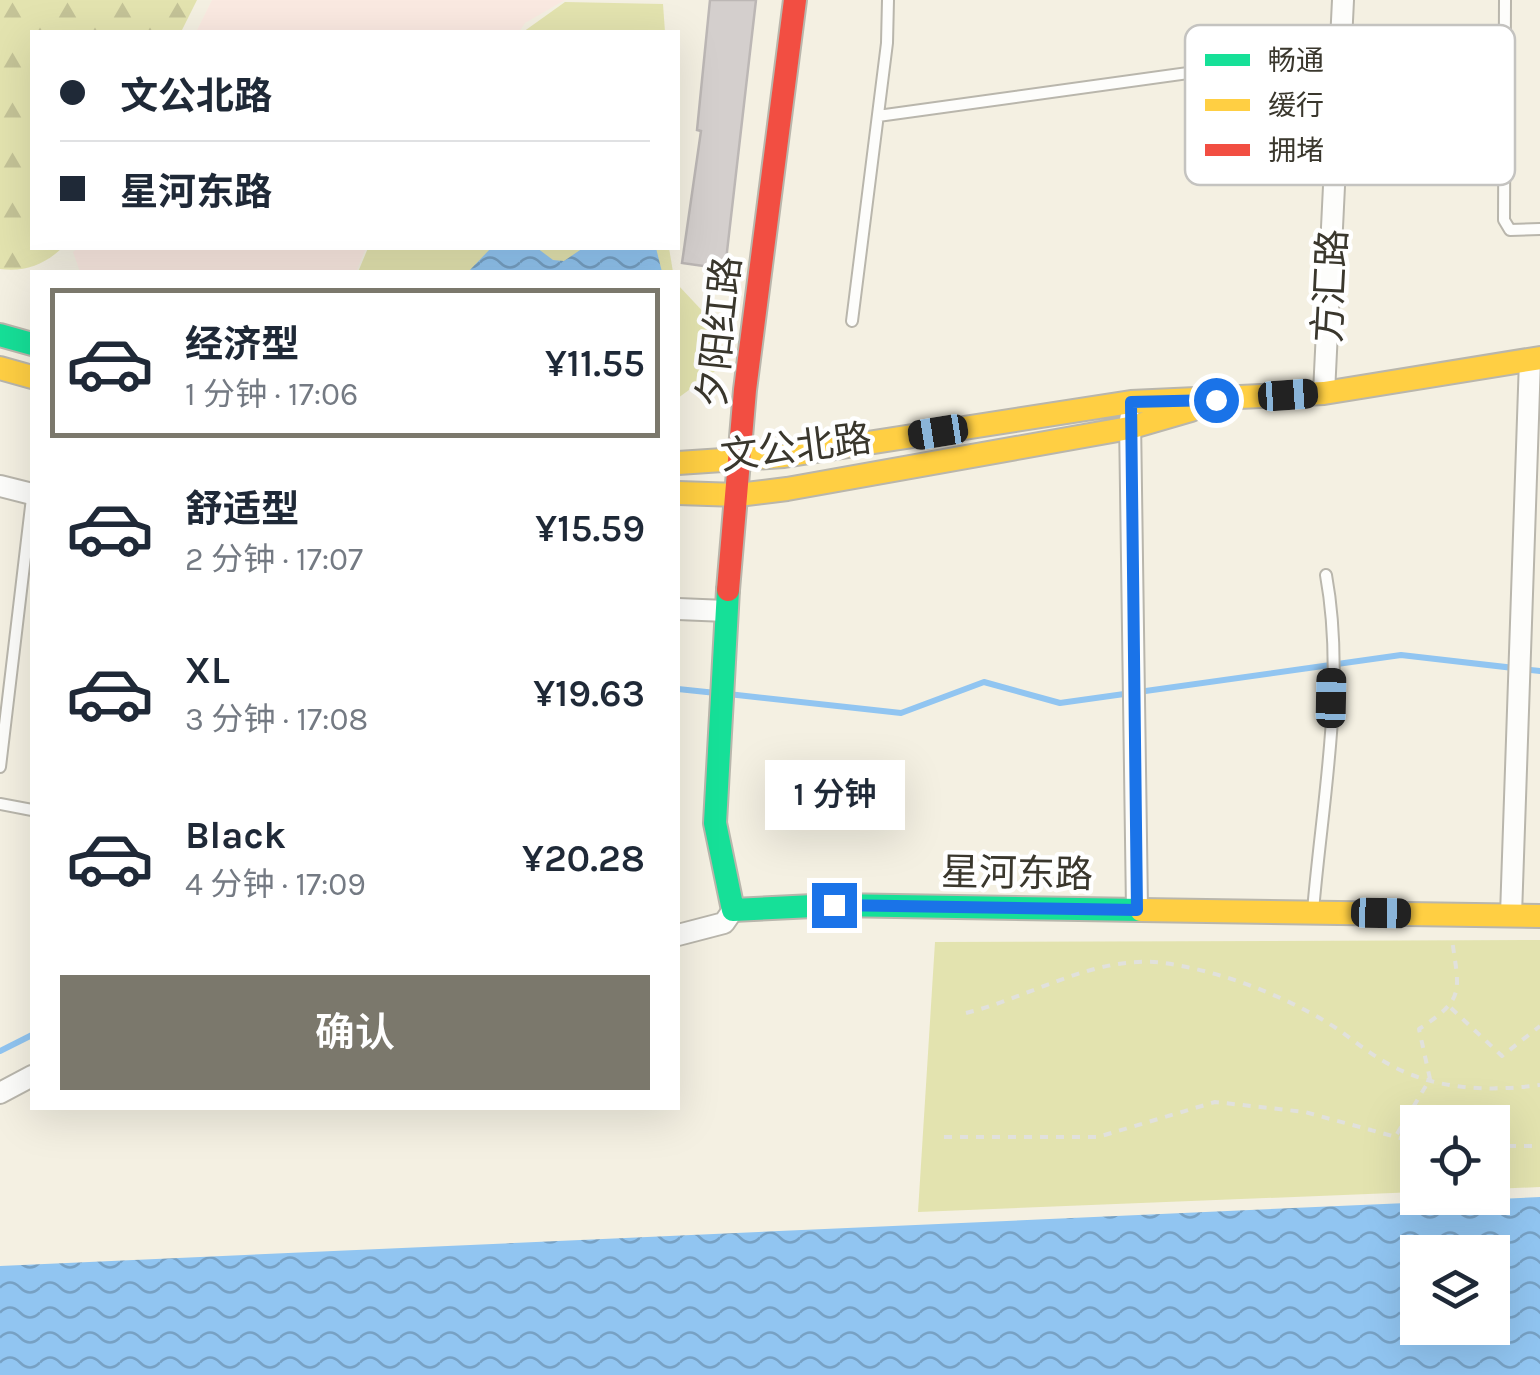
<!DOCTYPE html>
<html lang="zh">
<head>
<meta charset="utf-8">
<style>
  body { margin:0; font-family:Karla,"Noto Sans SC",sans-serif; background:#f6f6f7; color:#1f2937; height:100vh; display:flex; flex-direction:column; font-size:38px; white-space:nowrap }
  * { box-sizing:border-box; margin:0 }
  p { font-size:32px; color:#747a83 }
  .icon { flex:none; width:55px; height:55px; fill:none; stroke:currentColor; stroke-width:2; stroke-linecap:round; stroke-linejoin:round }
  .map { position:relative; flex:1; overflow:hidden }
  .sheet { position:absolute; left:30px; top:270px; width:650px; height:840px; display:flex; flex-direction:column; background:#fff; border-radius:0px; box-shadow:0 10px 40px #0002 }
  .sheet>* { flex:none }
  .guide { position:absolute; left:30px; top:30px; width:650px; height:220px; border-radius:0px; box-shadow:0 10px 40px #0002; display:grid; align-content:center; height:220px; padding:0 30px; background:#fff }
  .controls { position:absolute; left:1400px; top:1105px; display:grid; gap:20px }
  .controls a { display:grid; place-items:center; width:110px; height:110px; border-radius:0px; background:#fff; box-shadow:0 10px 40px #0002; font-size:50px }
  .end { position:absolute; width:45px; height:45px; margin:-22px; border:12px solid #1a73e8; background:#fff; box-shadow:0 0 0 5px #fff }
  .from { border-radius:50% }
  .bubble { position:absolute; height:70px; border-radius:0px; background:#fff; box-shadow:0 10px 40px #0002; font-size:32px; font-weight:600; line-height:70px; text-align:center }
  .car { position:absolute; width:30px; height:60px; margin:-30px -15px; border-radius:12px; box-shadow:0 0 8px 2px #0007; background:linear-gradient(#222 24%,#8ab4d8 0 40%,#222 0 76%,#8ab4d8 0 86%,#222 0) }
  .guide b { display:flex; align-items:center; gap:35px; height:95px; font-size:38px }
  .guide b+b { border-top:2px solid #e0e1e3 }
  .guide i { width:25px; height:25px; background:#1f2937 }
  ul { padding:18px 0 0; list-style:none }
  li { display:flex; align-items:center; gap:30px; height:150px; margin:0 20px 15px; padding:0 10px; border:5px solid transparent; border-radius:0px }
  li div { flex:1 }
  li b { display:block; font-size:38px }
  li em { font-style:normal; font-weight:600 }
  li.active { border-color:#7b786c }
  li>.icon { width:90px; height:90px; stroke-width:1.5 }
  .button { display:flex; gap:20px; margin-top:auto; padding:20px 30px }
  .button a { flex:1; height:115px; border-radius:0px; background:#7b786c; color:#fff; font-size:40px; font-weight:600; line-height:115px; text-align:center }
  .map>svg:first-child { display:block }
  .commercial { fill:#fae9e1 }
  .forest { fill:url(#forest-firs) }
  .park { fill:#e3e3af }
  .water { fill:url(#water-waves); fill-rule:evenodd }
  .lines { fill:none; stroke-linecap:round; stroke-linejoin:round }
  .stream { stroke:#91c5f1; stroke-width:6 }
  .building { fill:#d4cfcd; stroke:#bcb7b5; stroke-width:2.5 }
  .lane-casing { stroke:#b9b6ac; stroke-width:14 }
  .street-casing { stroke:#b9b6ac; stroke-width:24 }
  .fast-casing { stroke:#b9b6ac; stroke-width:26 }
  .slow-casing { stroke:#b9b6ac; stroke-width:26 }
  .jam-casing { stroke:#b9b6ac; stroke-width:26 }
  .path { stroke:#e1e1dc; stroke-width:4; stroke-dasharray:8 8; stroke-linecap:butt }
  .lane { stroke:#fdfdfb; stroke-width:10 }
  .street { stroke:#fdfdfb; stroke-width:20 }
  .fast { stroke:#16e098; stroke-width:22 }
  .slow { stroke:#ffcf43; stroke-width:22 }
  .jam { stroke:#f24e42; stroke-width:22 }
  .route { stroke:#1a73e8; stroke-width:12 }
  .labels { text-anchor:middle; stroke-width:9; stroke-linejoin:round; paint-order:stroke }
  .street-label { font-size:38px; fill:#3a372d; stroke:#fff }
  .key { fill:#fff; stroke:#c4c3c0; stroke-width:2.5 }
  .key-label { font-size:28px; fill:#3a372d }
</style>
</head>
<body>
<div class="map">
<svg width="1540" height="1375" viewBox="0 0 1540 1375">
  <defs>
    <pattern id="forest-firs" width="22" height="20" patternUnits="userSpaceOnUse" patternTransform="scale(2.5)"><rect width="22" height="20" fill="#e3e3af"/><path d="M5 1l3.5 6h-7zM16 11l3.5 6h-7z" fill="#c4c397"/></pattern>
    <pattern id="water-waves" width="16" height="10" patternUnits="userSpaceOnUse" patternTransform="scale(2.5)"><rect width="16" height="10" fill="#91c5f1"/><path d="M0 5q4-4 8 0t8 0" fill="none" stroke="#77a1c4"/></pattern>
  </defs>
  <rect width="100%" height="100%" fill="#f4f0e2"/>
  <path class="commercial" d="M212 0H565L525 23 519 32H196Z
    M78 248H366L356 272H80L73 252Z"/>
  <path class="forest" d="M0 0H197L181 32H32V248H62C44 265 25 272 0 269Z"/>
  <path class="park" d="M565 2 663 4 665 32H523Z
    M368 248H669L673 272H358Z
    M678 285 709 318 724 319 715 371 678 398Z
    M1540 940V1187L1493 1189 1492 1122H1418L1417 1192 918 1212 935 942Z"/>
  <path class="water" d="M491 248H537L553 260 564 261 583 248H656L662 272H468Z
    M1540 1197V1375H0V1266ZM1418 1252H1492V1328H1418Z"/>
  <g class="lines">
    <path class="stream" d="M678 689 716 693
      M728 694 901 713 984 682 1060 703 1401 655 1540 671
      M0 1051 32 1035"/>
  </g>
  <path class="building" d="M710 0H756L725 269 682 263 701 131 697 130Z"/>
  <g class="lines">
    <defs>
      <path id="lane" d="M1505 0 1504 220 1510 230 1540 229
        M878 116 1340 52
        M852 321 887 43 888 0
        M0 767 32 498
        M0 804 32 810
        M1313 911C1322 802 1346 684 1326 575"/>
      <path id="street" d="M1324 393 1343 0
        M1130 419 1137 909
        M0 486 32 494
        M678 609 726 611
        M1511 915 1530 360
        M678 935 724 923 733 910
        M0 1093 32 1076"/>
      <path id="fast" d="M0 335 32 344
        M728 590 715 823 733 910 834 905 1141 910"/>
      <path id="slow" d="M0 368 32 377
        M678 463 784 456 1131 402 1324 393 1540 358
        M678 493 738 495 787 489 1129 428 1191 410
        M1141 910 1540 916"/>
      <path id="jam" d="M728 590 745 390 795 0"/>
    </defs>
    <use href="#lane" class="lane-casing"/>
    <use href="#street" class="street-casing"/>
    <use href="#fast" class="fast-casing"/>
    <use href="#slow" class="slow-casing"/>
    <use href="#jam" class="jam-casing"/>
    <path class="path" d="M1451 1008 1502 1056 1540 1026
      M966 1013C1031 997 1096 954 1164 963 1220 971 1280 994 1328 1023 1348 1035 1365 1051 1385 1062 1432 1090 1488 1092 1540 1085
      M1397 1134 1430 1079 1419 1029C1466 998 1459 992 1452 939
      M944 1137H1098L1215 1102 1305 1112 1418 1143
      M1492 1146H1540"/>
    <use href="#lane" class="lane"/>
    <use href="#street" class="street"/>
    <use href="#fast" class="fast"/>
    <use href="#slow" class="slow"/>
    <use href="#jam" class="jam"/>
  </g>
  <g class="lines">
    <path class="route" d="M834 905 1137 910 1131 402 1216 400"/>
  </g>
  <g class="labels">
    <g class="street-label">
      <text transform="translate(1330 286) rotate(-87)" y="13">方汇路</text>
      <text transform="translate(719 332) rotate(-84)" y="13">夕阳红路</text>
      <text transform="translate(796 447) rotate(-7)" y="13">文公北路</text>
      <text transform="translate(1017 873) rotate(1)" y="13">星河东路</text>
    </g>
  </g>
  <rect x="1185" y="25" width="330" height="160" rx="15" class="key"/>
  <rect x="1205" y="54" width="45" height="12" fill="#16e098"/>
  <rect x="1205" y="99" width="45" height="12" fill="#ffcf43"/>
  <rect x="1205" y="144" width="45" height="12" fill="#f24e42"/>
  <g class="key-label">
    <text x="1268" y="70">畅通</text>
    <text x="1268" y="115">缓行</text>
    <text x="1268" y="160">拥堵</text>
  </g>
</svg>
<div class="controls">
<a><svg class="icon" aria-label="locate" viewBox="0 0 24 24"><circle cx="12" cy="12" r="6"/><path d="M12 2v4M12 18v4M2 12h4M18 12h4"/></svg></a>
<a><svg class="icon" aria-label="layers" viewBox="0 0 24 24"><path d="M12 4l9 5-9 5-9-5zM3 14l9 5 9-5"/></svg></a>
</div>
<i class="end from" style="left:1216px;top:400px"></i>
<i class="end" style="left:834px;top:905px"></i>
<div class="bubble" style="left:765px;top:760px;width:140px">1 分钟</div>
<i class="car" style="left:1288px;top:395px;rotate:86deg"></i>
<i class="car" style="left:938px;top:432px;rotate:261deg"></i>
<i class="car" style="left:1331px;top:698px;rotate:1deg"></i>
<i class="car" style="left:1381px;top:913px;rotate:91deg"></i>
<div class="guide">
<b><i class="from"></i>文公北路</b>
<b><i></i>星河东路</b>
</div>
<section class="sheet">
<ul>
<li class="active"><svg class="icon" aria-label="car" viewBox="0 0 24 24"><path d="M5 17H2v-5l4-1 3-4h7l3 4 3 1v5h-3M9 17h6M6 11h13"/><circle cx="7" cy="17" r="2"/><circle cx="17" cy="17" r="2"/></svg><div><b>经济型</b><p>1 分钟 · 17:06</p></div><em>¥11.55</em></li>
<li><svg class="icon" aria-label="car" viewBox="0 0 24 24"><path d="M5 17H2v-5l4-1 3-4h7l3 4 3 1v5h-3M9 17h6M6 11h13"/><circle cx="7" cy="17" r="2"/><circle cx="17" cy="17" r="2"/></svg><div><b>舒适型</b><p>2 分钟 · 17:07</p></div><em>¥15.59</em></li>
<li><svg class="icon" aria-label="car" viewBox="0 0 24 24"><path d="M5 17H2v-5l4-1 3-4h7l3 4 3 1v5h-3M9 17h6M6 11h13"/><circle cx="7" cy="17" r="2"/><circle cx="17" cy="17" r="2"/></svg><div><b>XL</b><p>3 分钟 · 17:08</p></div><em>¥19.63</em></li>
<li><svg class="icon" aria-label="car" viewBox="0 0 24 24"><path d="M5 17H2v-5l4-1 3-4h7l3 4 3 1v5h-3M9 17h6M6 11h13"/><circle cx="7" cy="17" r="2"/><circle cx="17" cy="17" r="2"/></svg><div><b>Black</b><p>4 分钟 · 17:09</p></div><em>¥20.28</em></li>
</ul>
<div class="button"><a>确认</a></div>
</section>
</div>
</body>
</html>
